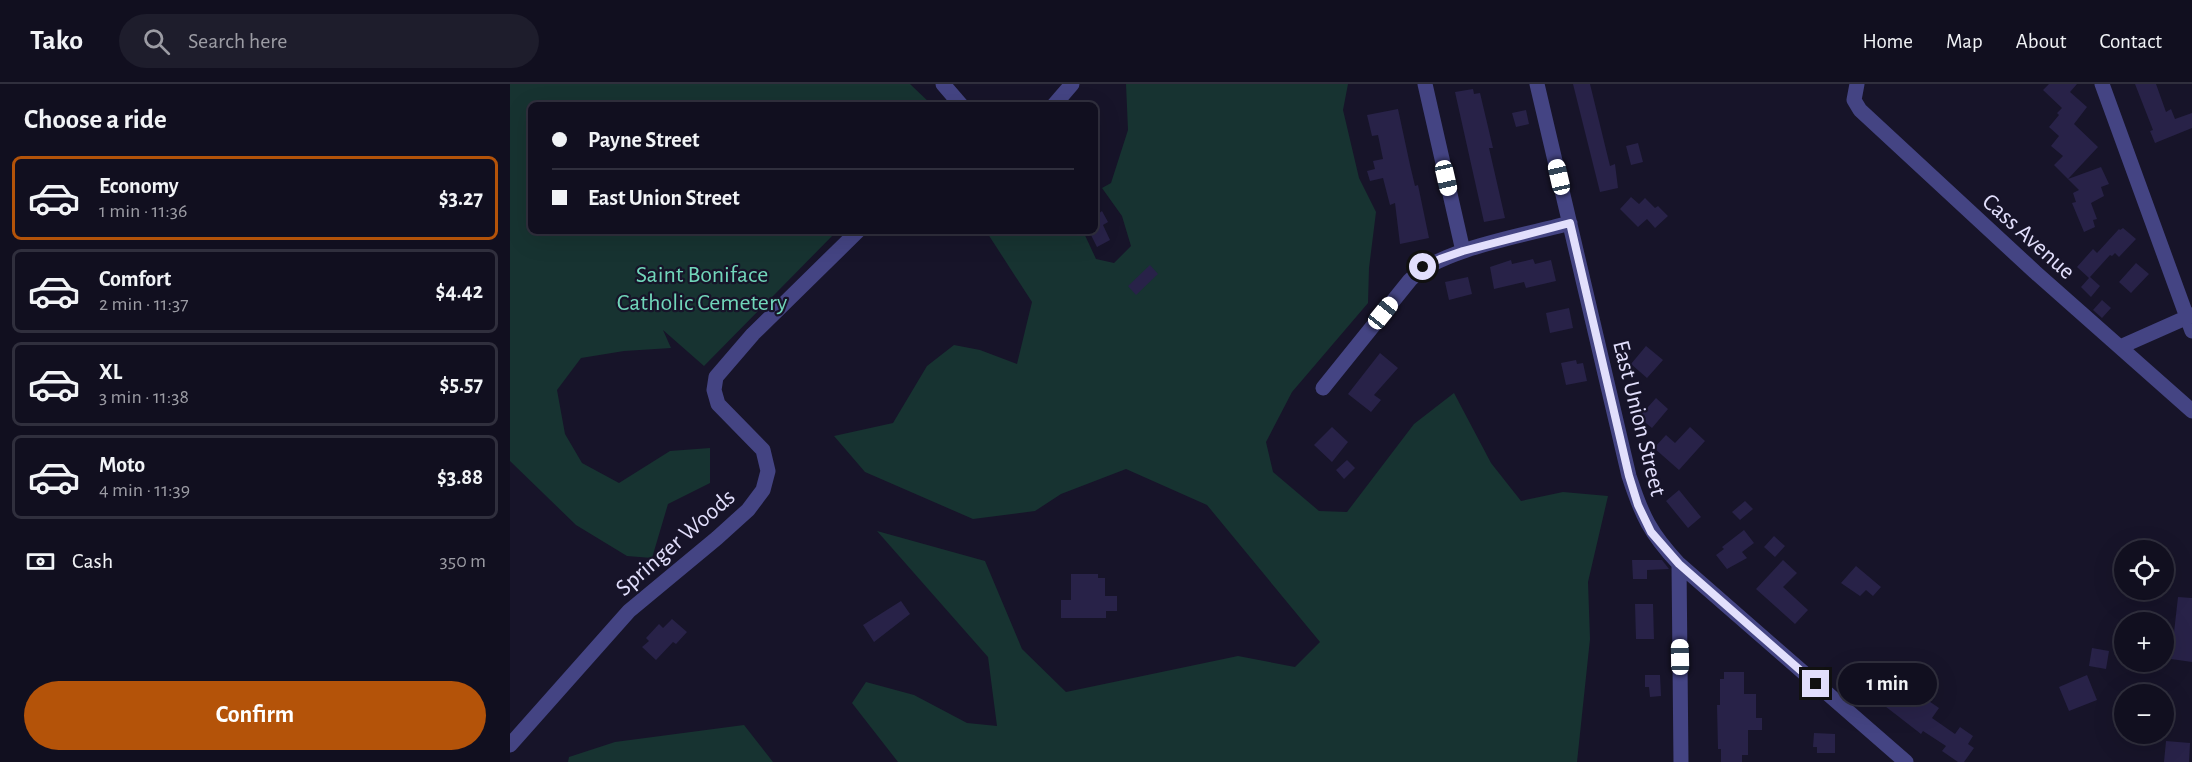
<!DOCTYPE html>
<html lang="en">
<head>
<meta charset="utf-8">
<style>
  body { margin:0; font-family:"Alegreya Sans",sans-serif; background:#1e1d2c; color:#f1f3f6; height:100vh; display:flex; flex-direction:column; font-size:22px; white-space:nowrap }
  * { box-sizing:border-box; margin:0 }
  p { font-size:20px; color:#9c9ca4 }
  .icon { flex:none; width:33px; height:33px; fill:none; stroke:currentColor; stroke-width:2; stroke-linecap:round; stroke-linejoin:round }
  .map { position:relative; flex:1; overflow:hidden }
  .sheet { display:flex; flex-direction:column; background:#110f1f; width:510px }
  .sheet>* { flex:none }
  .hud { position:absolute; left:18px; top:18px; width:570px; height:132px; border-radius:9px; box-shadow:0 6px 24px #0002,0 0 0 2px #302f3d; display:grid; align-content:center; height:132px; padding:0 24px; background:#110f1f }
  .fabs { position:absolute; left:1604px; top:456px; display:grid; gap:12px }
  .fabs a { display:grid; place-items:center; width:60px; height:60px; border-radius:50%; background:#110f1f; box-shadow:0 6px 24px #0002,0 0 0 2px #302f3d; font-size:30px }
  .end { position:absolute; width:27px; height:27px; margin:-14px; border:8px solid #e2dffc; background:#111; box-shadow:0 0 0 3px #111 }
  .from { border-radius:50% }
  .bubble { position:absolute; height:42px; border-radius:21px; background:#110f1f; box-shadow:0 6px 24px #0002,0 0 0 2px #302f3d; font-size:20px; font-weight:600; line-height:42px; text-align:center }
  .car { position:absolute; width:18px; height:36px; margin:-18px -9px; border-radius:8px; box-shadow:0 0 4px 2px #0007; background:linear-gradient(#fff 24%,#345 0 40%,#fff 0 76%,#345 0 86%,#fff 0) }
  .hud b { display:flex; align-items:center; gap:21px; height:57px; font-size:22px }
  .hud b+b { border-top:2px solid #302f3d }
  .hud i { width:15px; height:15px; background:#f1f3f6 }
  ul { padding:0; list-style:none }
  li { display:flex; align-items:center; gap:18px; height:84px; margin:0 12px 9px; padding:0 12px; border:3px solid #302f3d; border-radius:9px }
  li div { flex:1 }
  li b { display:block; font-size:22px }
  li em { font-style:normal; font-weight:600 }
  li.active { border-color:#b45309 }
  li>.icon { width:54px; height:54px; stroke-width:1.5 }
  h2 { padding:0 24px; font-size:27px; line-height:72px }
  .pay { display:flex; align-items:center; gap:15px; height:66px; padding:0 24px; font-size:22px }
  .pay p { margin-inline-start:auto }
  .button { display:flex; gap:12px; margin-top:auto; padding:12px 24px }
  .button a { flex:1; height:69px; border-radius:36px; background:#b45309; color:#fff; font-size:24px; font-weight:600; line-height:69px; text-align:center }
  header { display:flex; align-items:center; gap:36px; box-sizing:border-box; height:84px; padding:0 30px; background:#110f1f; border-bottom:2px solid #302f3d }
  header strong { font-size:28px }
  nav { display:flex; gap:33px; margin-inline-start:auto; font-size:21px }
  .search { width:420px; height:54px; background:#1e1d2c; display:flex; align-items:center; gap:15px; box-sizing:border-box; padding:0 21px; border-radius:33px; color:#9c9ca4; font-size:22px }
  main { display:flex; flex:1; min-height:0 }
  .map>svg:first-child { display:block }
  .green { fill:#173331 }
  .building { fill:#282248 }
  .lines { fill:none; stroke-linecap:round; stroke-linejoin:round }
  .minor { stroke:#444483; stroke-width:15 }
  .route { stroke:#e2dffc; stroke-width:8 }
  .labels { text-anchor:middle; stroke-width:4.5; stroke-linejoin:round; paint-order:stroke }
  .street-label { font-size:24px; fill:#e2dffc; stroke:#171429 }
  .park-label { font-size:24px; fill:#71d6ba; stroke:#171429 }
</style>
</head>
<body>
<header>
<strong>Tako</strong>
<div class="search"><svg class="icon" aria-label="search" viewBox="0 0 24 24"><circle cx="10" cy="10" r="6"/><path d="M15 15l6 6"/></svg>Search here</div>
<nav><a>Home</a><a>Map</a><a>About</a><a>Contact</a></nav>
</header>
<main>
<section class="sheet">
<h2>Choose a ride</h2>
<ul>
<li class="active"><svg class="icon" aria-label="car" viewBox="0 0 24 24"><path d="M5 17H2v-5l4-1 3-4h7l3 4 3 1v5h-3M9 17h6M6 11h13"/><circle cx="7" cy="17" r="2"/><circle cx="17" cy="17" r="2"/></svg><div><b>Economy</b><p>1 min · 11:36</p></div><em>$3.27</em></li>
<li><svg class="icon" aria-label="car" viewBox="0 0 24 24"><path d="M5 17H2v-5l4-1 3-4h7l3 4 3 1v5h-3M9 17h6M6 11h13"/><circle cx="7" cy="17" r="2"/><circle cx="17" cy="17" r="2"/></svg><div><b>Comfort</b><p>2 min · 11:37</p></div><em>$4.42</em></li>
<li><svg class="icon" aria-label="car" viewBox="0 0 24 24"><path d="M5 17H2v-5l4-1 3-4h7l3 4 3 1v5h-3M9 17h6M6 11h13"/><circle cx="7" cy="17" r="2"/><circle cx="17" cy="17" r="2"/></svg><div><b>XL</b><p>3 min · 11:38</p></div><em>$5.57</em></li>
<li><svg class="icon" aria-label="car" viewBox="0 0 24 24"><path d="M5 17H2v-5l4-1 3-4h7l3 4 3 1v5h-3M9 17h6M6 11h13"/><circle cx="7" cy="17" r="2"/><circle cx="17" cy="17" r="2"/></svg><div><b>Moto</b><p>4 min · 11:39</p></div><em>$3.88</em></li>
</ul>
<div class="pay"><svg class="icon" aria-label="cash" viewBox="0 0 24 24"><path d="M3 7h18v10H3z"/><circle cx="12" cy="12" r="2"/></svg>Cash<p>350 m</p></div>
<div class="button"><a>Confirm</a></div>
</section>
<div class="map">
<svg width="1682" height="678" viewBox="0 0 1682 678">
  <rect width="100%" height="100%" fill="#171429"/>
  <path class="green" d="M0 0H400L422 21H21V147H327L194 282 153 246 161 264 114 267 71 274 47 306 55 350 72 379 109 399 160 367 200 364V399L158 420 142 474 117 472 66 441 0 377Z
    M616 0H838L833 26 849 94 866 128 859 184 858 219 782 308 756 358 763 388 809 427 837 428 904 340 944 309 981 379 1011 417 1053 408 1098 412 1078 498 1080 555 1067 678H388L342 619 356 598 404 611 457 639 487 642 478 573 367 447 475 477 512 565 556 608 728 572 785 583 810 558 697 421 616 385 551 410 525 427 463 435 355 388 324 352 383 339 417 282 444 261 470 266 507 280 522 218 476 147H573L586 175 604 179 621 162 612 132 592 104 601 99 618 46Z
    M234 641 263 678H58L59 673 105 658Z"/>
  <path class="building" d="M1063 0H1080L1100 82 1105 80 1108 104 1090 108Z
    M1539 0H1567L1560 8 1577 23 1564 40 1588 63 1558 95 1544 81 1553 72 1541 62 1549 52 1539 43 1549 31 1547 29 1552 24 1533 6Z
    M1625 0H1646L1656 28 1661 25 1665 35 1682 29V44L1645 59 1640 47 1643 46Z
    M963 5 964 10 970 9 983 64H979L995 134 974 138 945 8Z
    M888 25 900 81 905 102 908 101 919 154 890 160 885 119 880 121 873 94 860 97 857 87 865 85 863 77 873 75 868 51 862 52 857 31Z
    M1016 26 1019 40 1006 43 1002 29Z
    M1128 59 1133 78 1121 81 1116 62Z
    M1591 83 1599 100 1591 103 1594 112 1581 119 1587 135 1583 136 1585 143 1574 148 1562 119 1566 118 1563 109 1569 106 1558 95Z
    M1121 113 1129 120 1135 114 1145 124 1148 122 1158 132 1145 144 1137 135 1128 143 1110 125Z
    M585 124 588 130 592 127 598 138 593 141 600 156 587 163 579 147H585Z
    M1613 144 1626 155 1609 173 1605 169 1602 172 1600 171 1580 193 1590 202 1581 213 1571 203 1579 194 1567 183 1583 165 1587 169 1609 145 1610 146Z
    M1023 175 1025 180 1041 176 1046 197 1016 204 1014 198 984 205 980 183 1001 176 1002 180Z
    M1626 179 1639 190 1621 209 1609 198Z
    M640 181 648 190 626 211 618 202Z
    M958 193 962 210 939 216 935 198Z
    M1592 216 1601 224 1592 234 1583 226Z
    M1059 224 1063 244 1040 249 1036 229Z
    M1136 262 1153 276 1137 294 1121 280Z
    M870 269 888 284 864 311 871 316 861 328 838 310Z
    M1066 276 1067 280 1073 279 1077 297 1056 301 1051 279Z
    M1146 314 1158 325 1142 344 1131 335 1133 332 1131 331Z
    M822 343 838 358 822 378 804 361Z
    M1180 343 1195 357 1169 386 1144 364 1156 351 1165 359Z
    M837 376 845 384 834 395 826 386Z
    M1169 406 1191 433 1178 444 1156 417Z
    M1235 417 1243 425 1230 436 1222 428Z
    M1234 446 1244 459 1232 468 1237 474 1217 485 1206 471 1214 465 1212 463Z
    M1264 452 1275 462 1265 473 1254 463Z
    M1122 476H1152L1159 485 1137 486V495H1123Z
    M1273 476 1287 489 1273 503 1298 526 1285 540 1246 505Z
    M1346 482 1371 503 1363 512 1356 506 1350 512 1331 499Z
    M561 490H588V494H595V512H607V527H596V534H551V516H561Z
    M1668 513 1682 514V578L1661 575Z
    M391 517 400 530 364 558 353 541Z
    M1125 520H1143L1144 555H1126Z
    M162 535 177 548 166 560 163 558 146 576 132 563 139 557 136 554 149 540 153 544Z
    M1582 564 1599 567 1596 585 1579 582Z
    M1387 584 1404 600 1400 604 1429 624 1422 634 1445 650 1450 643 1463 652 1458 660 1464 664 1454 678H1448L1432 667 1436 662 1413 647 1411 650 1362 612Z
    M1214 588H1234V610H1246V634H1252V646H1238V671H1232V678H1211V665H1208L1207 621H1210V595H1214Z
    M1135 591H1150L1151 612 1140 613 1139 603H1135Z
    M1577 591 1587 616 1559 627 1549 603Z
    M1304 649 1325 650V669H1307V663H1303Z
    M1656 657 1680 659 1679 678H1654Z"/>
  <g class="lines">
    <path class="minor" d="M433 0 451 21
      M915 0 953 167
      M1027 0 1119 392C1132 432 1140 449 1169 480L1396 678
      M1347 0 1344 16 1350 26 1525 188 1682 327
      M1592 0 1682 247
      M544 21 562 0
      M1610 263 1682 231
      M813 304 900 196C929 165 1017 151 1060 139
      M1169 480 1171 678
      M0 661 119 527 207 454 238 426 253 406 258 387 253 366 208 320 204 306 206 293 243 250 348 147"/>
  </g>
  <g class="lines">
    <path class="route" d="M913 183 930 175 953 167 1060 139 1119 392 1128 421 1141 448 1169 480 1306 600"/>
  </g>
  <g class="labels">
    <g class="street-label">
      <text transform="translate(1519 152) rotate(42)" y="8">Cass Avenue</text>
      <text transform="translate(1130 334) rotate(76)" y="8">East Union Street</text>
      <text transform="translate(165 458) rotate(-41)" y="8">Springer Woods</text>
    </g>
    <g class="park-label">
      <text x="192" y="198">Saint Boniface<tspan x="192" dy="28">Catholic Cemetery</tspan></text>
    </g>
  </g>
</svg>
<div class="fabs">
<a><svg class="icon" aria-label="locate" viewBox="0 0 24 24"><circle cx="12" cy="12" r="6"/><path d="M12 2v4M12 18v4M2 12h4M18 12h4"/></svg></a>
<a>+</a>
<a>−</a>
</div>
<i class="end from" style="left:913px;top:183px"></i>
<i class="end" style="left:1306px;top:600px"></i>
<div class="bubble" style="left:1328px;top:579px;width:99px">1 min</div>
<i class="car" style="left:1049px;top:93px;rotate:347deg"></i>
<i class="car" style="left:936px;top:94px;rotate:167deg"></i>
<i class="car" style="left:873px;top:229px;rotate:39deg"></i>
<i class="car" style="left:1170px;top:573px;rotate:359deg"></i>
<div class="hud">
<b><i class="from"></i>Payne Street</b>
<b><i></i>East Union Street</b>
</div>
</div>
</main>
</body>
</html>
